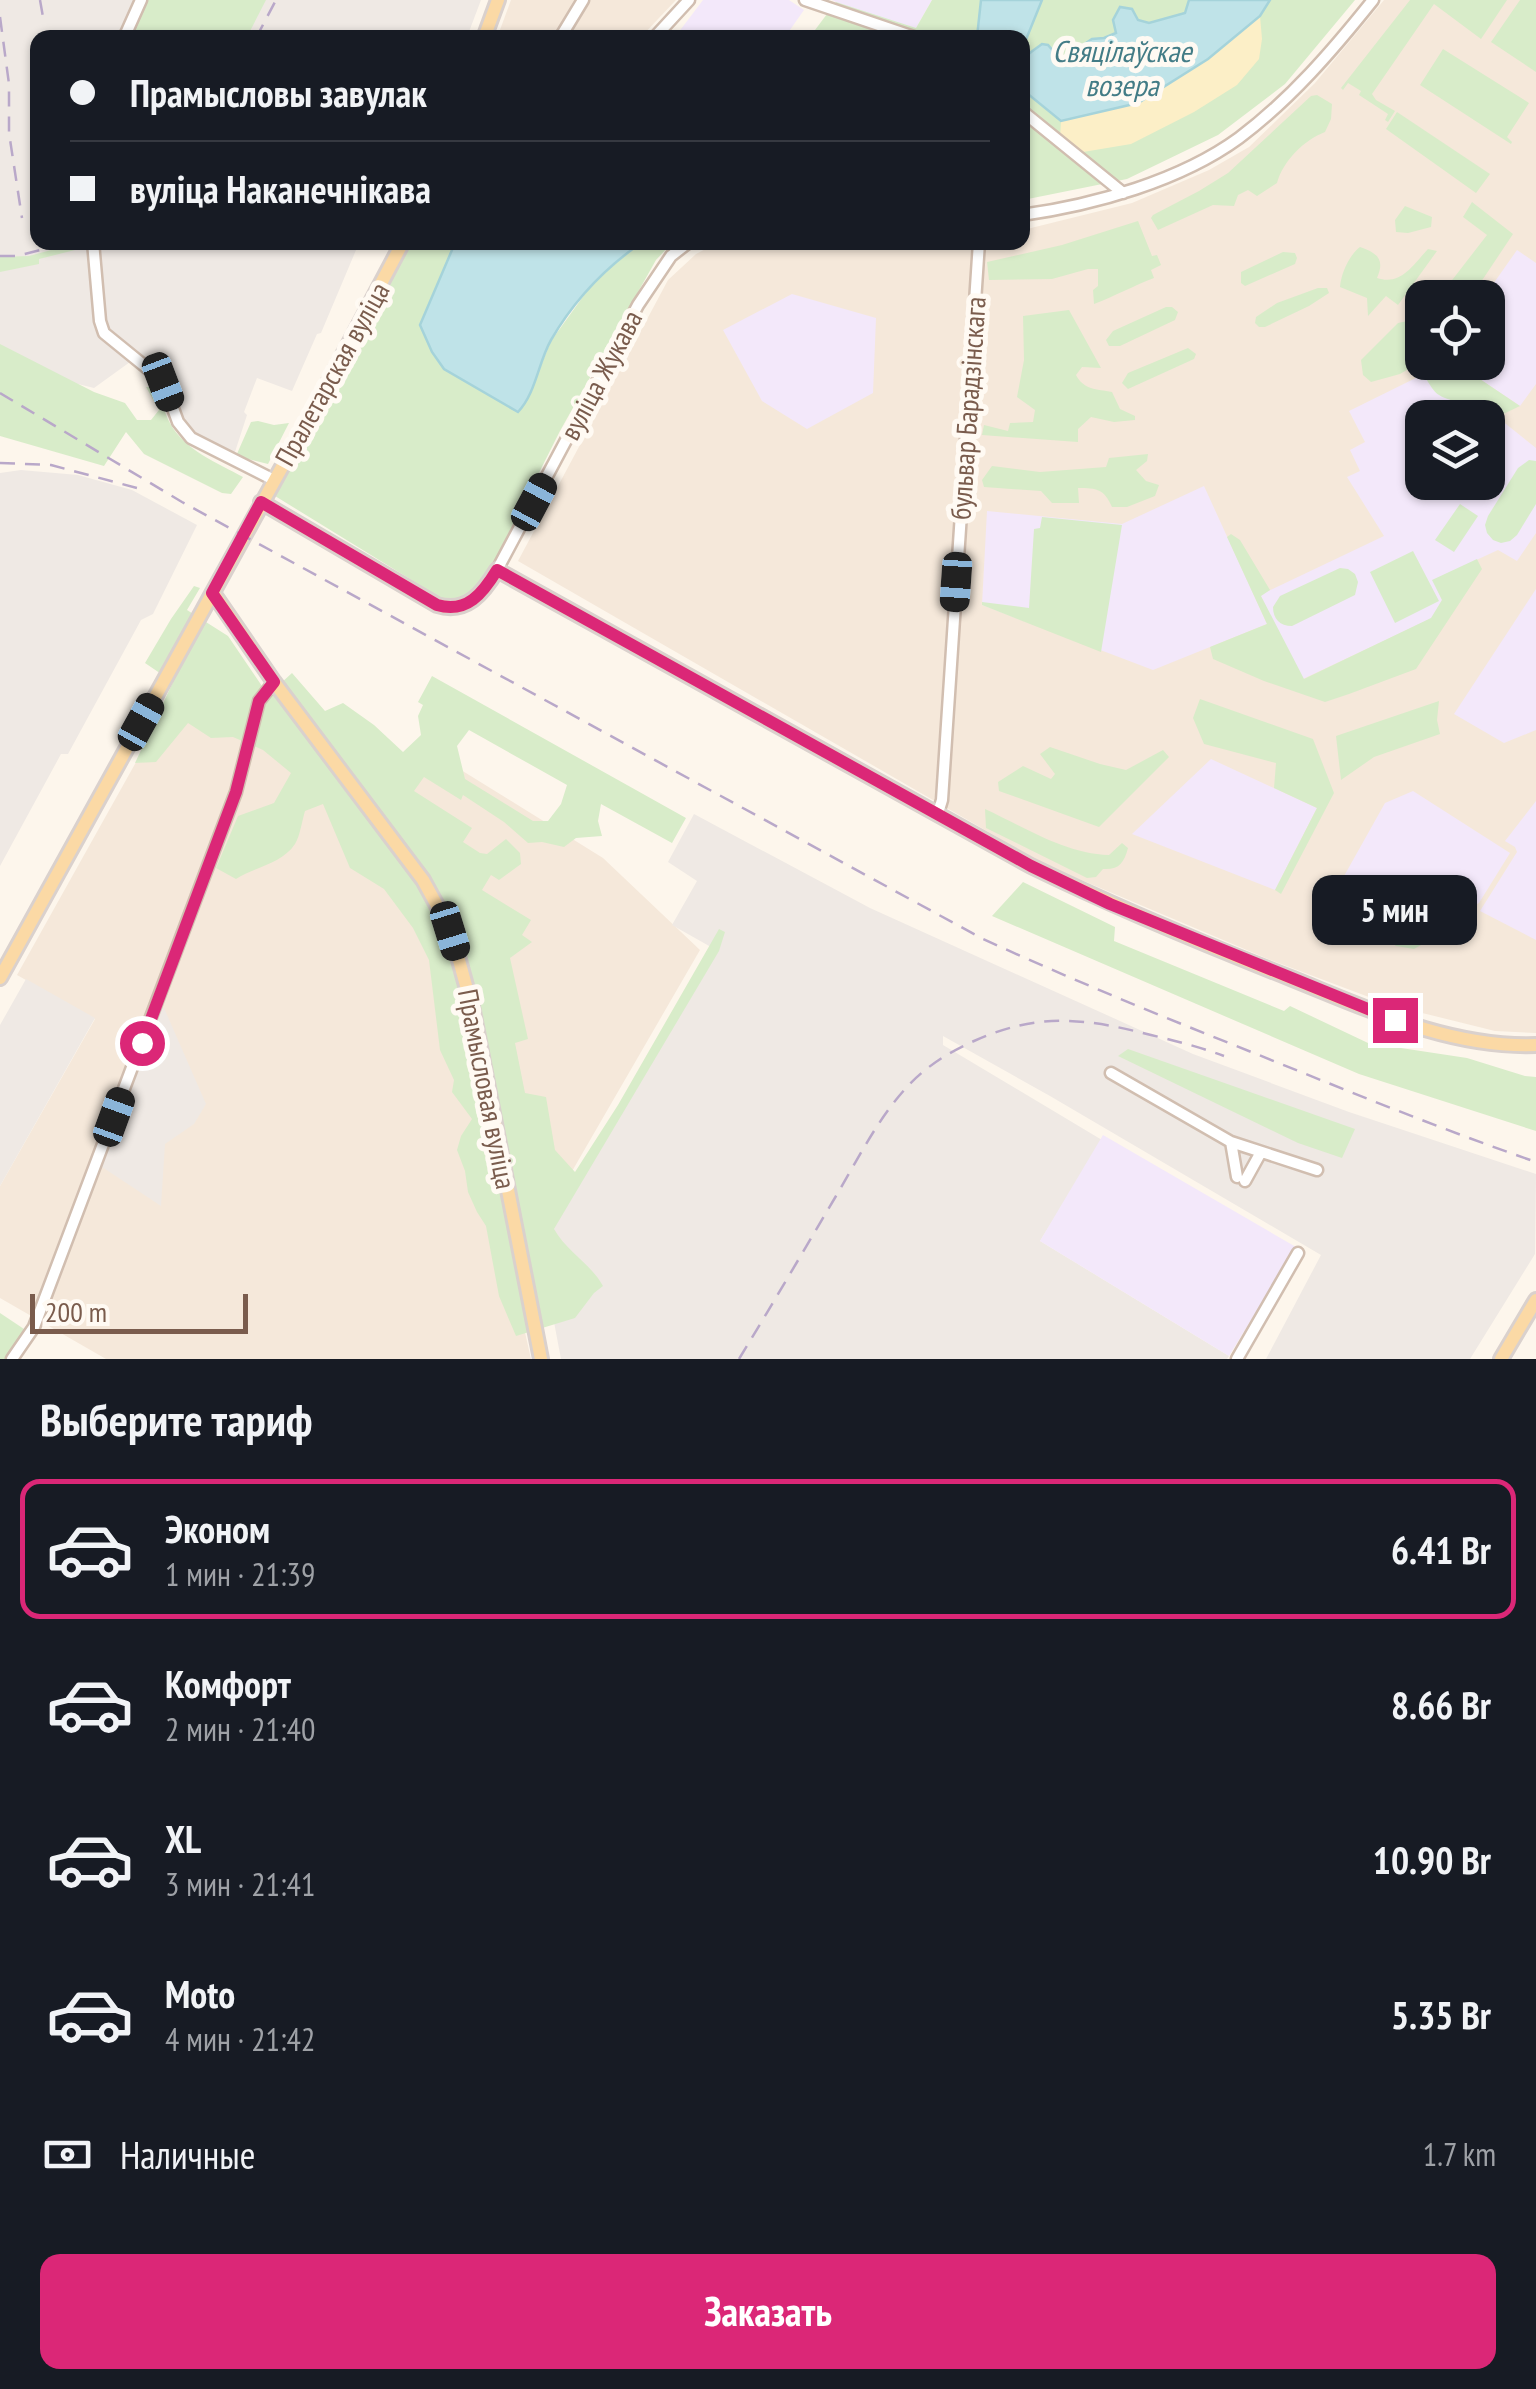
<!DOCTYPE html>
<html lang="ru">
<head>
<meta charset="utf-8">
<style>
  body { margin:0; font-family:"PT Sans Narrow",sans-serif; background:#20242c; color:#f1f3f6; height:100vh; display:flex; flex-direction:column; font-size:38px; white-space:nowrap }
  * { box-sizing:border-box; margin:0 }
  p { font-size:32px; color:#9ea1a6 }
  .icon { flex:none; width:55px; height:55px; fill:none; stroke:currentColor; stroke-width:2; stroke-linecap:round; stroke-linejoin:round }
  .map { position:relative; height:1359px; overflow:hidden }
  .panel { display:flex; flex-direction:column; background:#171b24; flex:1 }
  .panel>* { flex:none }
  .banner { position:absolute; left:30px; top:30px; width:1000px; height:220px; border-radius:20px; box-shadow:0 2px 8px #0004; display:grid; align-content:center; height:220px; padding:0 40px; background:#171b24 }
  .buttons { position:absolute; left:1405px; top:280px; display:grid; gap:20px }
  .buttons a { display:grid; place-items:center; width:100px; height:100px; border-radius:20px; background:#171b24; box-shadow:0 2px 8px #0004; font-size:50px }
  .scale { position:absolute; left:30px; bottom:25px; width:218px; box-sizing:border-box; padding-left:10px; border:5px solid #7a5c4d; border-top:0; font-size:28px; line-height:35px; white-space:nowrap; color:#7a5c4d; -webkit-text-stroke:8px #fffaf3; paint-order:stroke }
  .end { position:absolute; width:45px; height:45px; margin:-22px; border:12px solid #db2777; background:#fff; box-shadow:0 0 0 5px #fff }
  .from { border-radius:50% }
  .bubble { position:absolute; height:70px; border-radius:20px; background:#171b24; box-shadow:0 2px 8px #0004; font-size:32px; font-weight:800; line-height:70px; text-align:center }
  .car { position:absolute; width:30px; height:60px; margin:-30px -15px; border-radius:12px; box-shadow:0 0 8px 2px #0007; background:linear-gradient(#222 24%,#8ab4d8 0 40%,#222 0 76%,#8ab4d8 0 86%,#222 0) }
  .banner b { display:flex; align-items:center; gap:35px; height:95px; font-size:38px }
  .banner b+b { border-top:2px solid #363941 }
  .banner i { width:25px; height:25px; background:#f1f3f6 }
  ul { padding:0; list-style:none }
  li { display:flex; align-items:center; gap:30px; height:140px; margin:0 20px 15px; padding:0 20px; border:5px solid transparent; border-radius:20px }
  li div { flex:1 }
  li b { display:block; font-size:38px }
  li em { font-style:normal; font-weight:800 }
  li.active { border-color:#db2777 }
  li>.icon { width:90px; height:90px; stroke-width:1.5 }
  h2 { padding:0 40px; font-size:45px; line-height:120px }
  .pay { display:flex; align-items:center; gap:25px; height:110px; padding:0 40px; font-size:38px }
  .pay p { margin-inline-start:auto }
  .action { display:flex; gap:20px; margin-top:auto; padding:20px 40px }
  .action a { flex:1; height:115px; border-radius:20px; background:#db2777; color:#fff; font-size:40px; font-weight:800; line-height:115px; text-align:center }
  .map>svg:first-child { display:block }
  .residential { fill:#f5e8da; fill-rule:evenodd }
  .industrial { fill:#efe9e4 }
  .education { fill:#f3e8fa; fill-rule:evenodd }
  .green { fill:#d8ecc9; fill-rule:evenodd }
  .sand { fill:#fcefc7 }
  .water { fill:#bfe3e8; stroke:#a5d3da; stroke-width:2.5 }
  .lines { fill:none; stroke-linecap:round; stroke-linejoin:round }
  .minor-casing { stroke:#d1beb0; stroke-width:15 }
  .major-casing { stroke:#dad1cd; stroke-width:18 }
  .minor { stroke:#fff; stroke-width:10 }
  .major { stroke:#fbd9a5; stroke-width:12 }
  .rail { stroke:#b9a8c9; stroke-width:2.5; stroke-dasharray:15 10; stroke-linecap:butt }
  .route { stroke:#db2777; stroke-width:12 }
  .labels { text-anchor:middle; stroke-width:10; stroke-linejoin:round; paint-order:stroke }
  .street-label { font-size:28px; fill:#7a5c4d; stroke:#fffaf3 }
  .water-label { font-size:30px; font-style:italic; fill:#437c86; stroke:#fffaf3 }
</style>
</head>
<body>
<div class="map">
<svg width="1536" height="1359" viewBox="0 0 1536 1359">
  <rect width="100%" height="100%" fill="#fdf6ec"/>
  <path class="residential" d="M511 0H676L641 37 497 38Z
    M1384 0H1536V1033L1495 1031 1390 1005 1268 959 1046 865 518 561 668 280 696 254 719 242H1022L1023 230 1132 203 1209 170 1249 147 1315 83ZM1422 298H1488V362H1422ZM1422 418H1488V482H1422Z
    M211 628 356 808 432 752 603 858 700 950 512 1275 531 1359H106L0 1298V1186L95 1019 17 975Z"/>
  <path class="industrial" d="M0 0H481L467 37 38 38V242L359 243 321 333 317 334 292 391 257 378 244 412 247 415 234 455 192 444 160 383 130 362 94 388 66 381 0 349Z
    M21 470 78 475 132 490 197 525 153 614 141 620 68 754H61L0 866V473Z
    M694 814 870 908 1193 1054 1349 1112 1536 1174 1535 1254 1470 1359H1266L1321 1255 1050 1096 943 1036V1045L1102 1140 1040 1241 1229 1356 1227 1359H561L540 1248 718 951 672 925 697 881 668 862Z
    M26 979 95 1018 0 1186V1025Z
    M157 1004 164 1008 206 1104 194 1124 165 1144 161 1206 99 1165Z"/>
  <path class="education" d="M703 0H789L804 10 785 37H675Z
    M832 0H932L916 28 843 6Z
    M1517 250 1536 263V384L1520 406 1456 363 1488 362V298L1484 297Z
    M792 294 876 318 873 393 807 429 762 401 723 330Z
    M1436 368 1536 448V533L1517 561 1498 550 1433 580 1442 600 1432 618 1303 679 1260 595 1384 536 1347 477 1360 471 1350 450 1365 442 1349 411ZM1422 418H1488V482H1422Z
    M1204 486 1267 624 1153 670 982 605 987 511 1122 524Z
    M1536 589V730L1504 743 1454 714Z
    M1211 759 1317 808 1275 890 1132 834Z
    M1413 791 1510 853 1479 903 1419 937 1339 885 1385 803Z
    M1536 801V940L1480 911 1517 852 1515 847 1505 841Z
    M1103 1135 1296 1247 1229 1356 1040 1241Z"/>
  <path class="green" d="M143 0H266L247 37 126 38Z
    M932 0H981L977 37 809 38 836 2 916 28Z
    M1042 0H1189L1185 13 1148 23 1138 20 1116 33 1104 38 1092 39 1060 60 1048 45 1027 53 1023 58V47Z
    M1270 0H1355L1285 84 1218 135 1127 179 1023 200 1022 90 1061 121 1260 16Z
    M1410 0H1507L1481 39 1434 4 1372 94 1376 100 1395 111 1388 122 1385 120 1388 114 1359 95 1361 91 1348 83 1343 90 1341 88Z
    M1520 0H1536V72L1491 42Z
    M1443 49 1529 103 1507 137 1512 142 1511 144 1420 85Z
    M1317 95 1332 104 1331 119 1325 132C1304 140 1283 161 1277 183L1257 196 1248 190 1238 195 1234 206 1213 205 1158 230 1151 218 1153 215 1199 191 1228 173 1311 96Z
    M1397 112 1490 174 1476 193 1386 129Z
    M1472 202 1513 234 1471 297H1439L1487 235 1463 217Z
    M1405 206 1432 217 1431 227 1408 233 1396 232 1395 220Z
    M1138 221 1152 256 1157 255 1161 265 1151 270 1154 278C1133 286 1115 296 1094 304L1093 290 1098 286V269H1088L1052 279 989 280 987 262 1062 245Z
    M77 243H86L87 247 39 259V264L0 272V257L29 256Z
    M412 243H455L420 325 432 352 444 369 518 412 527 400 551 341 595 280 641 243H672L656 260 560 431 485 580 472 594 449 603 275 496Z
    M1360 247C1378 253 1385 260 1377 278 1401 286 1413 265 1428 249L1437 251 1398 305 1386 296 1368 316 1367 298 1340 287C1341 274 1349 255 1360 247Z
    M1283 252 1295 253 1297 258 1295 264 1245 286 1241 283V272Z
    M1318 288H1327L1329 293 1309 306 1265 327H1259L1255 323 1256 317 1277 303Z
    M1166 307H1172L1178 312 1175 320 1120 346H1109L1106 340 1113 331Z
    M1069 310 1101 368 1082 367 1076 375C1084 390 1096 389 1112 392L1120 409 1135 416V420L1114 422 1091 417 1078 429V442L982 435 984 425 1008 431 1010 423 1033 422 1035 410 1017 397 1024 360 1023 316Z
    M1422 318V361L1400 374 1371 382 1363 375 1361 360 1398 323Z
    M0 344 94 392 125 403 137 420H151L159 410 146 387H151C164 400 162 408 170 423 184 450 218 463 243 477L231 494 222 493 144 454 126 432 104 466 0 436Z
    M1188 348 1196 354 1194 359 1128 389 1122 383 1128 373Z
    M1440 362 1456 363 1520 406 1495 418 1466 416 1457 402C1434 395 1436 394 1423 374L1436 368Z
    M258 421 274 425 289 423 268 464 236 456 251 422Z
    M1148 454 1147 461 1136 470 1146 481 1159 485 1155 496 1127 507H1112C1104 489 1097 488 1078 488L1079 503H1052L1041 491 984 487 982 480 992 466 1040 472 1106 467 1109 458Z
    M1529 460 1536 461V504L1517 535 1510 541 1501 543 1493 540 1487 533 1485 525 1488 516 1518 468Z
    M1460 504 1478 516 1454 552 1435 540Z
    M1042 517 1122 525 1101 652 982 605V602L1029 608 1034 529 1040 528Z
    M1231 534 1240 540 1270 590 1261 596 1304 679 1431 618 1442 600 1432 580 1477 559 1482 569 1416 669 1349 694 1325 702 1264 681 1213 659 1210 647 1267 624 1227 537Z
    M1413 551 1439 601 1395 623 1370 572Z
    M1340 568 1348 569 1355 574 1358 582 1355 595 1292 626C1280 626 1273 619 1273 607L1280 596Z
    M194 586 200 588 187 610 228 636 268 695 292 673 325 711 343 703 374 725 403 752 421 735 418 716 423 705 418 702 432 676 686 818 672 843 601 804 598 821 602 836 576 838 564 847 542 842 528 843 504 822 463 795 461 800 424 777 414 791 472 828 463 842 480 853 487 854 506 839 520 853 521 864 499 880 491 875 482 890 531 920 522 935 532 942 510 958 528 1039 515 1043 525 1093 546 1097 555 1150 575 1172 618 1105 719 929 725 932 719 951 554 1229C567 1252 591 1264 603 1286L594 1293 575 1318 516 1336 499 1296 486 1226 477 1212 468 1192 465 1171 457 1150 461 1136 472 1119 452 1092 454 1080 440 1050 429 960 413 928 384 889 350 868 323 804 305 811C302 821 300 836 295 844 282 864 254 867 236 879L216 868 238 816 274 803 291 773 263 750 233 737 211 738 188 723 156 762 135 763 173 682 145 663 171 619ZM469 730 567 785 561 804 548 821H533L465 779 457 746Z
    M1200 699 1313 739 1334 793 1281 894 1275 890 1317 808 1274 788 1276 763 1204 744 1193 718Z
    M1439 701 1437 720 1440 734 1374 757 1341 780 1336 736Z
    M1050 747 1100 764 1126 770 1163 750 1169 757 1099 827 999 791 998 782 1023 766 1051 779 1055 774 1040 754Z
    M985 809C1024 827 1066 854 1109 855L1122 843 1128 848C1124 863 1119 870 1103 869L1096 877 1087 878 986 828Z
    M1023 882 1115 927 1114 941 1284 1011 1290 1006 1368 1043 1467 1058 1525 1076 1536 1077V1131L1359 1074 992 916Z
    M1345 890 1419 936 1467 910 1460 923 1414 949 1396 946 1380 935 1358 927 1336 906Z
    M1128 1049 1355 1129 1342 1158 1298 1143 1118 1056Z
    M0 1313 27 1331 8 1359H0Z"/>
  <path class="sand" d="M1260 16 1262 39 1259 59 1237 85 1194 112 1131 144 1077 153 1060 138 1061 121 1138 103 1208 59Z"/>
  <path class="water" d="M981 0H1042L1023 47 1022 38 977 37Z
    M1189 0H1270L1260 16 1208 59 1138 103 1061 121 1023 90V58L1042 44 1048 45 1061 60 1092 39 1104 38 1116 33 1113 20 1120 7 1132 9 1138 20 1149 23 1185 13Z
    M455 243V242L641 243C605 268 573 302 551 340 538 363 536 393 518 412L444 369 432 352 420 325Z"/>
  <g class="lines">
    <defs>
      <path id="minor" d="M805 0 917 38
        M124 38 141 0
        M560 38 583 0
        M654 38 689 0
        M1022 111 1123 193
        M1022 215C1094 205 1180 181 1239 138 1291 99 1333 50 1373 0
        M93 242 100 321 104 333 163 381 178 422 191 438 274 480
        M497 570 638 305 671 256 689 242
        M938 813 942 800 979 242
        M1111 1073 1231 1142 1237 1177
        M1231 1142 1317 1170
        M1245 1181 1261 1152
        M12 1359 34 1327 236 792 259 701 274 682
        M1237 1359 1298 1253"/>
      <path id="major" d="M484 38 498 0
        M261 502 437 605C467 614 483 593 497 570L1031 866C1117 908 1204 944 1293 979 1370 1010 1450 1048 1536 1045
        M213 593 274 682 423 880 451 931 473 1011 541 1359
        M0 978 319 400 403 242
        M1501 1359 1536 1300"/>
    </defs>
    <use href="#minor" class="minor-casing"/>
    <use href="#major" class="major-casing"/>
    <use href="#minor" class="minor"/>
    <use href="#major" class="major"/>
    <path class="rail" d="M40 0 43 17
      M0 17 9 84V133L22 218
      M256 38 276 0
      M0 256H17L72 242
      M0 393 182 502 983 939C1064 976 1146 1010 1229 1043 1331 1084 1432 1126 1536 1162
      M0 463 51 465 137 488
      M739 1359C772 1305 804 1250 836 1196 858 1159 877 1120 906 1088 925 1067 949 1052 974 1041 1039 1012 1084 1018 1151 1035 1176 1041 1200 1047 1224 1056"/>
  </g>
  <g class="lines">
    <path class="route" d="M142 1043 236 792 259 701 274 682 212 593 261 502 437 605C467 614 483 593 497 570L1031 866 1110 904 1395 1020"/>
  </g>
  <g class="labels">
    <g class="street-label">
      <text transform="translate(332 374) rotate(-61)" y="10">Пралетарская вуліца</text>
      <text transform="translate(601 375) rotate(-62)" y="10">вуліца Жукава</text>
      <text transform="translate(968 408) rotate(-86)" y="10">бульвар Барадзінскага</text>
      <text transform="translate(487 1089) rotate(79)" y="10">Прамысловая вуліца</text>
    </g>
    <g class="water-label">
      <text x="1122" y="62">Свяцілаўскае<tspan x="1122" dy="34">возера</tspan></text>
    </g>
  </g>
</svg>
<div class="buttons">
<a><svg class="icon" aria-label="locate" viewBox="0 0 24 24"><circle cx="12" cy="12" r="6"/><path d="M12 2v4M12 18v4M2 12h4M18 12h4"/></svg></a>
<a><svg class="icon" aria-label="layers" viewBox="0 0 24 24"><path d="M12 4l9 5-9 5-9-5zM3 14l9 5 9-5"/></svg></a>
</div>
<div class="scale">200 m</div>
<i class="end from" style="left:142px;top:1043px"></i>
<i class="end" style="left:1395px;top:1020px"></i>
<div class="bubble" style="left:1312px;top:875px;width:165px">5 мин</div>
<i class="car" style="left:163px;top:382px;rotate:159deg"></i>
<i class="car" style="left:534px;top:502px;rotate:28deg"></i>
<i class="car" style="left:956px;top:582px;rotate:184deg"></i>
<i class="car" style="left:141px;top:722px;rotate:29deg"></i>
<i class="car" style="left:450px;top:931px;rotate:163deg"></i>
<i class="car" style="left:114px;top:1117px;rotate:20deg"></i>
<div class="banner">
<b><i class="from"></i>Прамысловы завулак</b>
<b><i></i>вуліца Наканечнікава</b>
</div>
</div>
<section class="panel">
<h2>Выберите тариф</h2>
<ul>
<li class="active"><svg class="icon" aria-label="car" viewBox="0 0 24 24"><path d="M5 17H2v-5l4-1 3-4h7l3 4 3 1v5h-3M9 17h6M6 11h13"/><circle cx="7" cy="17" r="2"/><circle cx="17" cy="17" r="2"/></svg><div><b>Эконом</b><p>1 мин · 21:39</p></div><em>6.41 Br</em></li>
<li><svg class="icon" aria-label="car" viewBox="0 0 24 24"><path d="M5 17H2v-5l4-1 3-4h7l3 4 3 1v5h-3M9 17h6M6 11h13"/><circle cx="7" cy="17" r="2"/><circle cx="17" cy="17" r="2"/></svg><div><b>Комфорт</b><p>2 мин · 21:40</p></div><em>8.66 Br</em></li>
<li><svg class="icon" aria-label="car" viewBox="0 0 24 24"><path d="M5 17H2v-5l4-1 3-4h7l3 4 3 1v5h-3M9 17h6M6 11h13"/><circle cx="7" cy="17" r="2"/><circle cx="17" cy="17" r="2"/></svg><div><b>XL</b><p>3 мин · 21:41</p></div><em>10.90 Br</em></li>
<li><svg class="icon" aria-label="car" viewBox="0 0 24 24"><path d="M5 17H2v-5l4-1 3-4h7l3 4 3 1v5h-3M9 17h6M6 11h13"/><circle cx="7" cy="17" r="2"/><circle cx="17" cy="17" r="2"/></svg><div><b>Moto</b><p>4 мин · 21:42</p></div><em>5.35 Br</em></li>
</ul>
<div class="pay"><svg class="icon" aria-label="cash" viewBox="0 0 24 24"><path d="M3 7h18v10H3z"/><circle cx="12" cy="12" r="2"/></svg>Наличные<p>1.7 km</p></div>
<div class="action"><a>Заказать</a></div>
</section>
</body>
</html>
